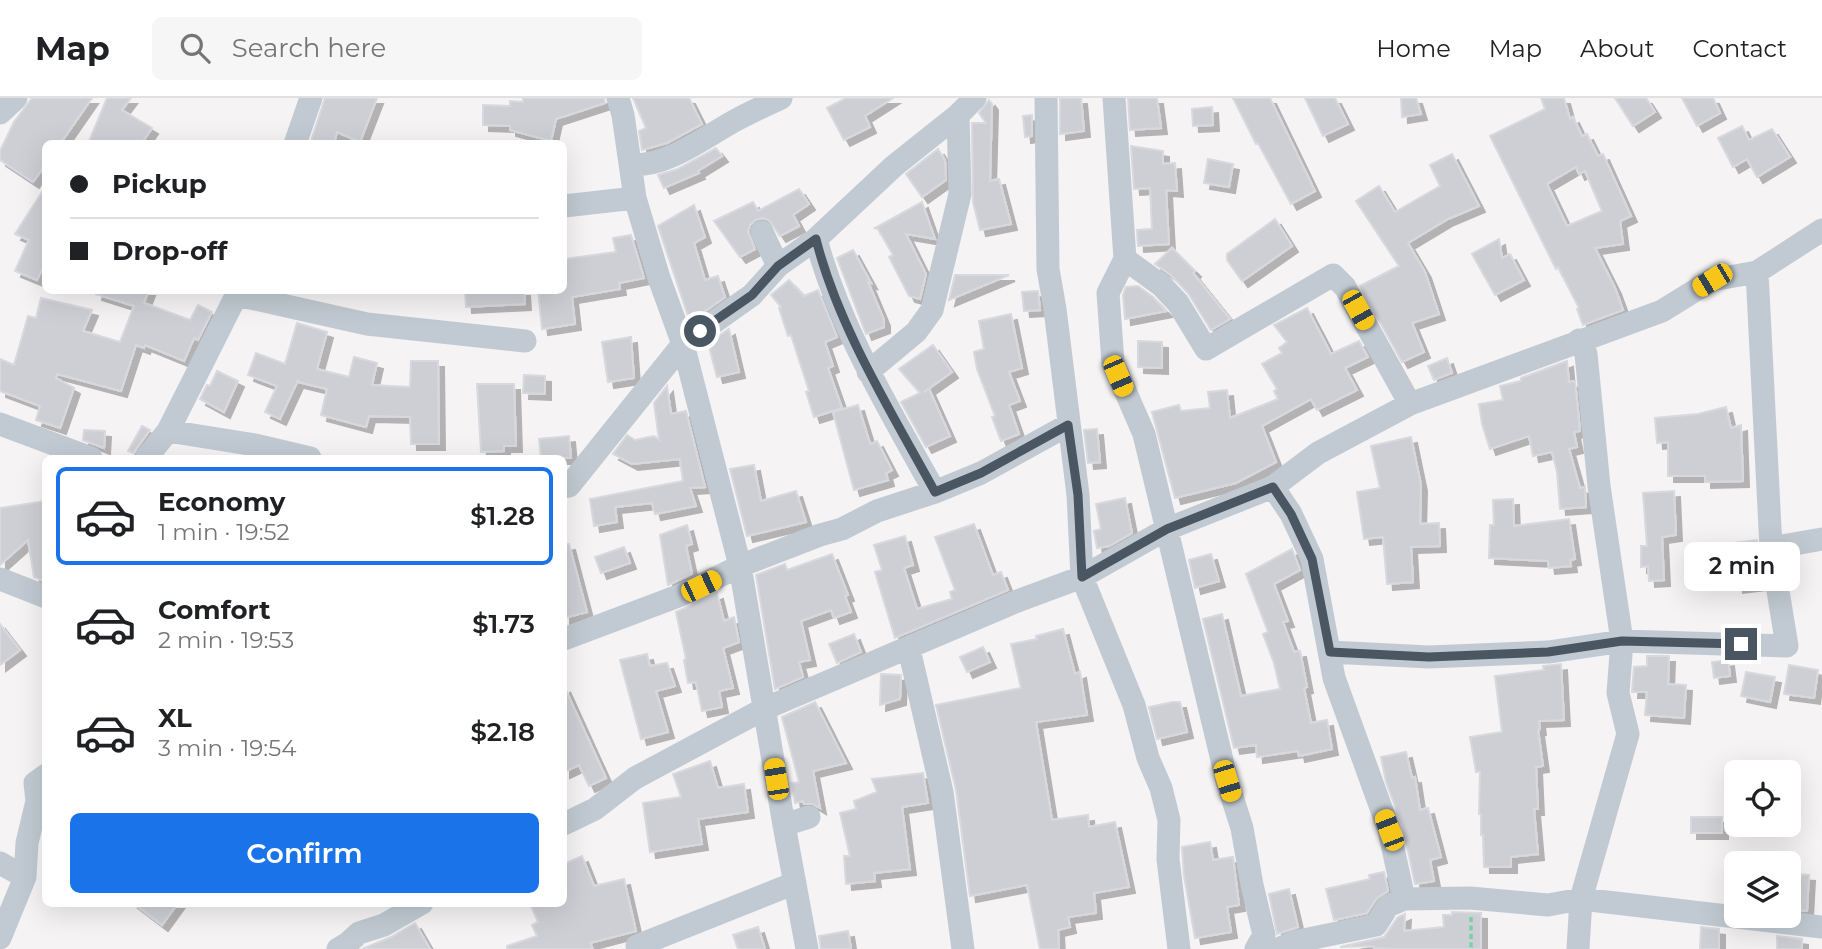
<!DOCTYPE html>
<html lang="en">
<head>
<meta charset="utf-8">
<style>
  body { margin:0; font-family:Montserrat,sans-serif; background:#f6f6f6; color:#202124; height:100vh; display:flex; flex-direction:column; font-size:26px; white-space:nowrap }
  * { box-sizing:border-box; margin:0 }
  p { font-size:23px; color:#757577 }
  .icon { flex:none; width:38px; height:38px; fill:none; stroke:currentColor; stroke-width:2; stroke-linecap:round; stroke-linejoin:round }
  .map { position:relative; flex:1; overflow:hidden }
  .side { position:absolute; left:42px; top:357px; width:525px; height:452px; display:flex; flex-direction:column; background:#fff; border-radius:10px; box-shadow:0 7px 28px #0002 }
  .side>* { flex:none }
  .hud { position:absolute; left:42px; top:42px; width:525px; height:154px; border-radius:10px; box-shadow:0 7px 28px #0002; display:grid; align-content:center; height:154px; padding:0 28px; background:#fff }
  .fabs { position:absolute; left:1724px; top:662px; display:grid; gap:14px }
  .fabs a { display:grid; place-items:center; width:77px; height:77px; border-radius:10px; background:#fff; box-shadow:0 7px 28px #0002; font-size:35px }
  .end { position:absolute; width:32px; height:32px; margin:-16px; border:9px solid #4a5661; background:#fff; box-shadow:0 0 0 4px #fff }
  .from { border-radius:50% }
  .bubble { position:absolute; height:49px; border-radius:10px; background:#fff; box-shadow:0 7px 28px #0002; font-size:23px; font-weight:600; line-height:49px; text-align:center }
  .car { position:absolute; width:21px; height:42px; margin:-21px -10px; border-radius:9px; box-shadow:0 0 5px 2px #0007; background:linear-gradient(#f5c518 24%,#345 0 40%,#f5c518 0 76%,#345 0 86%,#f5c518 0) }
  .hud b { display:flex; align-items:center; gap:24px; height:66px; font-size:26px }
  .hud b+b { border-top:2px solid #e0e0e0 }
  .hud i { width:18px; height:18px; background:#202124 }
  ul { padding:12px 0 0; list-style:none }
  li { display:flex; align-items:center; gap:21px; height:98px; margin:0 14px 10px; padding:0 14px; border:4px solid transparent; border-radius:10px }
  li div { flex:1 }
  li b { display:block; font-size:26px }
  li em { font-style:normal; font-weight:600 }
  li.current { border-color:#1a73e8 }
  li>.icon { width:63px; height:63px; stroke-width:1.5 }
  .cta { display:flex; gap:14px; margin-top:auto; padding:14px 28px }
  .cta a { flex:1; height:80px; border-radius:10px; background:#1a73e8; color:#fff; font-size:28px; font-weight:600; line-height:80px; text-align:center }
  header { display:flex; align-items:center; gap:42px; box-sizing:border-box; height:98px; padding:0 35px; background:#fff; border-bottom:2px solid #e0e0e0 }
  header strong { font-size:33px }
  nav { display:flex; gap:38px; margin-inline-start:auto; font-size:24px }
  .search { width:490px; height:63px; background:#f6f6f6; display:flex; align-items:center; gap:18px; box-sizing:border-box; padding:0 24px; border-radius:10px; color:#757577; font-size:26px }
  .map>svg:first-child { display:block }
  .building { fill:#cdcfd5; stroke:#d7d9de; stroke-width:2; fill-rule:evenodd; filter:url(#shadow) }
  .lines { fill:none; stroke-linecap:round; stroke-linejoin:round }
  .path { stroke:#7ad0a6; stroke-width:3.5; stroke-dasharray:5 3.5; stroke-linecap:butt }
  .street { stroke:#c1cad2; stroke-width:23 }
  .route { stroke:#4a5661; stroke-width:9 }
</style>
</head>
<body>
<header>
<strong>Map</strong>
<div class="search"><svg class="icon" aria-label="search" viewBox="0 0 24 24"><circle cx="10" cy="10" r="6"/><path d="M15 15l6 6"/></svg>Search here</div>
<nav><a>Home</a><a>Map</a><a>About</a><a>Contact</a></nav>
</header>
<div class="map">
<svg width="1822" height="851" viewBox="0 0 1822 851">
  <defs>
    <filter id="shadow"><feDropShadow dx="6" dy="6" stdDeviation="0" flood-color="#0004"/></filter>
  </defs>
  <rect width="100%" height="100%" fill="#f5f3f3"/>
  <path class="building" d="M32 0H92L60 46H46V66L33 84 0 62V53L14 24Z
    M107 0H131L122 12 152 30 141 46H88Z
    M325 0H377L360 44 337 34 334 46H310Z
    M523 0H604L605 5 556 21 551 43 510 32V28L483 27V7L510 8V3L523 4Z
    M633 0H689L702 26 667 45 642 52 639 33 646 30Z
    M846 0H893L865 18 870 29 844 42 827 10Z
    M1060 0H1081L1084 33 1060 36Z
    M1128 0H1157L1161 30 1130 32Z
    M1233 0H1270L1315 93 1291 106 1258 45 1256 46Z
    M1305 0H1335L1348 26 1323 38Z
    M1401 0H1416L1421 16 1402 19Z
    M1541 0H1564L1570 21 1573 19 1582 38 1587 36 1598 58 1603 56 1631 118 1620 123 1623 146 1595 150 1615 190 1623 212 1583 227 1577 211 1579 210 1558 169 1556 171 1490 38 1545 11ZM1576 69 1579 76 1585 73 1602 113 1567 128 1547 86Z
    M1615 0H1646L1655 14 1633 28Z
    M1682 0H1713L1720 15 1697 28Z
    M989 2 992 6 990 83 999 81 1011 126 980 132 973 104 972 25H986L979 15Z
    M1212 9 1213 27 1193 28 1192 11Z
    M1032 17V38L1025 39 1023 18Z
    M1742 28 1749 42 1772 31 1790 59 1757 79 1747 61 1733 69 1718 40Z
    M1131 48 1163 53V66L1175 65 1177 93 1166 92 1169 146 1138 148 1137 132 1152 131 1150 90 1134 91Z
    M716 50 722 58 698 73 699 75 664 90 658 77 678 71Z
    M938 51 945 62 946 82 922 99 906 76Z
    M1452 56 1479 108 1448 121 1408 145 1425 174 1439 216 1412 225 1424 254 1402 264 1360 188 1399 168 1356 103 1379 88 1395 114 1440 88 1430 67Z
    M1208 61 1233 66 1229 89 1204 85Z
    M46 88V163L37 182 15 173 29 142 15 136Z
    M799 91 809 106 793 117 799 128 780 138 769 122 762 120 755 122 750 127 748 134 755 151 740 159 714 123 753 104 758 113Z
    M922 104 935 141 906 136 926 176 920 201 909 198 889 159 893 157 878 131 875 130Z
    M694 107 705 139 694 145 705 182 718 178 725 199 690 224 658 128Z
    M1275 121 1292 148 1242 183 1227 162V156Z
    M631 137 644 180 619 185 620 191 572 199 575 226 542 231 538 192H564V161L616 154 613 140Z
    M1499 141 1502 160 1510 156 1524 182 1495 197 1472 156Z
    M1172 150 1195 173 1193 175 1230 221 1211 232 1188 195 1172 178 1155 166Z
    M853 152 871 185 868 184 884 222V229L866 236 837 160Z
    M955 177H1009L949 202Z
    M789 182 804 198 818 192 837 239 825 244 833 268 828 270 842 310 814 319 806 294 809 293 791 237 788 238 779 210 781 209 771 197Z
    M1138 188 1153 199 1166 213 1125 221 1123 197 1126 189Z
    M97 192H149L144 205 190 222 198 207 212 214 198 242 194 240 184 263 145 247 144 250 136 247 121 293 57 276 56 280 74 290 60 330 36 322 40 308 0 293V261L14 267 28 218 36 220 41 200 92 212 83 233 120 244 134 208 96 196Z
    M465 192H524L525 206 466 209Z
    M1038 193 1040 212 1024 213 1022 194Z
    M1307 210 1331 256 1359 243 1368 259 1345 270 1357 292 1317 312 1311 301 1262 328 1276 364 1236 385 1175 400 1152 314 1179 307 1181 313 1210 310 1208 294 1227 292 1230 320 1278 301 1274 293 1277 291 1262 266 1282 255 1279 250 1287 244 1274 227Z
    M1011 216 1022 270 1009 274 1020 303 1009 307 1019 336 1001 343 992 319 995 318 977 271 974 254 984 251 979 223Z
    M297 225 327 234 317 271 349 279 354 259 377 265 372 287 410 289 411 263H438L439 346H411L410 319 369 318 366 329 321 317 327 291 298 284V282L280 321 265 314 277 288 248 277 256 255 285 266Z
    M729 231 739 274 717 279 708 245Z
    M631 239 634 280 608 284 602 244Z
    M1138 243 1162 244V270L1138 269Z
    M933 247 952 274 924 294 929 291 950 338 926 349 901 304 920 295 899 271Z
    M1447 260 1452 275 1434 282 1428 268Z
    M1567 263 1569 284 1575 283 1580 333 1574 334 1577 349 1569 351 1580 390 1585 389 1586 409 1560 411 1557 374 1552 354 1533 358 1529 338 1490 351 1482 326 1479 306 1503 302 1500 288 1521 283V280Z
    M217 273 238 283 224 314 200 301 207 287 210 288Z
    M524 277 545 278V296L523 295Z
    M477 286H514L516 348H504V353L481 354Z
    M667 288 671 316 686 313 705 389 690 390 696 408 655 416 652 405 615 409 617 424 594 428 590 401 683 383 680 361 632 366 613 356 627 337 635 342 654 338 659 342 654 305Z
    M858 307 869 342 871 346 877 343 892 372 886 375 888 382 854 392 833 314Z
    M1726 309 1731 330 1741 327 1743 383 1705 384V378H1668V344L1657 345 1655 320 1698 316Z
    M142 328 150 332 133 355 128 353Z
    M1097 331 1100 364 1088 365 1084 332Z
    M84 332 105 333 104 350 83 342Z
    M569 338 571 360H541L539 341Z
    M1411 339 1421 387 1420 426 1439 425 1440 448 1411 449 1413 484 1387 486 1383 439 1364 441 1357 394 1380 390 1371 348Z
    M754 367 761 403 796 393 806 424 747 438 730 371Z
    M1674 393 1676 437 1662 439 1664 482 1649 483 1648 468 1641 469V448H1647L1643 395Z
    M1125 400 1132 435 1109 448 1097 450 1094 433 1101 431 1096 406Z
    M1513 401 1514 428 1569 421 1575 461 1570 462 1571 468 1549 470 1548 463 1489 460 1490 427H1494L1493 402Z
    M46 403V484L34 479 28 442 0 467V410Z
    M974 426 993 477 1001 474 1008 492 895 540 875 474 882 472 874 447 905 438 913 467 904 470 917 511 952 501 950 494 955 492 935 439Z
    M687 427 692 446 686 448 692 476 668 487 660 437Z
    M1757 442 1762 486 1737 489 1732 445Z
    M569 446 587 514 564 520V447Z
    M624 449 630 465 601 475 595 459Z
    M1292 451 1300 472 1274 486 1288 523 1283 524 1294 554 1300 553 1307 589 1304 590 1311 625 1327 622 1332 651 1299 658 1298 653 1257 659 1256 647 1234 650 1203 521 1222 516 1241 598 1280 591 1274 565 1263 536 1268 534 1246 476Z
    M832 456 848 497 845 498 851 514 834 520 831 512 801 523 810 562 799 564 803 579 775 591 756 477 785 466 787 472Z
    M1211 456 1219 483 1195 490 1189 462Z
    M717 495 724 523 734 519 739 544 723 550 733 590 719 593 722 609 702 613 696 584 688 585 684 562 686 561 676 514Z
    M0 526 20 552 0 567Z
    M1063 531 1075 576 1080 574 1087 617 1036 624 1052 722 1088 717 1089 729 1115 724 1129 789 1094 795 1096 815 1068 819 1070 829 1058 832 1059 851H1040L1027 787 970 798 956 692 936 607 1021 590 1011 546 1037 541 1036 538Z
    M854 536 861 554 837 565 829 546Z
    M983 549 990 564 967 574 960 559Z
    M647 556 650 568 667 565 675 588 656 593 668 634 641 641 620 562Z
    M1647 558H1669L1668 586 1686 587 1684 620 1645 617 1647 594H1632L1634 569 1647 568Z
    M1728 562 1730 578 1714 580 1712 564Z
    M1561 566 1564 622 1539 623 1540 631 1538 632 1543 668 1536 669 1538 711H1534L1538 756 1511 759V769H1484L1483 737H1481V716H1479L1480 673 1476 674 1470 639 1502 634 1495 578 1544 572 1543 568Z
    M1789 567 1818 572 1814 600 1784 596Z
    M1746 574 1775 579 1770 604 1741 598Z
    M881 576 901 577 900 601 880 607Z
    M564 588 606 680 589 688 579 667 564 674Z
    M815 604 846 665 813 673 820 710 813 706H804L803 703 795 705 792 685 799 684 782 619Z
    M1173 604H1180L1187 634 1157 641 1149 609Z
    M1406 654 1412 680 1415 679 1420 712 1428 710 1441 759 1430 762 1434 783 1415 786 1403 729 1386 684 1381 659Z
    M710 663 718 690 744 686 748 714 698 721 702 746 650 754 643 705 681 699 673 676Z
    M923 675 928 705 902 709 910 771 874 775 875 783 846 786 844 758H850L840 715 856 711 854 703 877 694 872 681Z
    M1691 719H1722V735H1691Z
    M1210 744 1213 762 1233 759 1239 807 1227 809 1231 834 1195 840 1184 778 1182 749Z
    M582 758 594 788 624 781 636 833 590 845 593 851H507V848L537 838 532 827 538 824 530 805H564V766Z
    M1384 774 1388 793 1377 800 1367 815 1334 822 1326 791 1370 781 1369 777Z
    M1792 776 1809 777 1807 813 1788 811Z
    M1289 791 1298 829 1277 836 1269 796Z
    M133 805H178L162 827Z
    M1452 814 1481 815V851H1395L1374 850V848L1340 849 1384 839 1398 819 1405 816 1404 833 1444 829 1443 817H1452Z
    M415 825 430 851H362L391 839Z
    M758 829 765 851H738L733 837Z
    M1701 829 1719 831V851H1700Z
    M848 833 851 851H821L819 838Z
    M1777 838 1802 841V851H1777Z"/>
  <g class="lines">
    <path class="path" d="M1471 819V851"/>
    <path class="street" d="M618 0 623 17 635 100 659 180 683 246 740 468 784 727 807 851
      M1046 0 1048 171 1055 211 1078 397 1082 479 1134 607 1148 660 1161 690 1169 722 1168 761 1179 851
      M1114 0 1125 161 1162 188 1178 205 1206 251 1333 177 1345 189 1410 306
      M0 15 16 0
      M295 46 311 0
      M631 67C669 68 703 40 736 22 751 14 766 7 781 0
      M564 108 635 100
      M762 134 778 168
      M816 141C840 231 890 313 935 394
      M1125 161 1108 195 1113 265 1144 336 1227 683 1242 730 1252 787 1264 837 1256 851
      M1757 174 1771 450
      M237 197 367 226 525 243
      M868 274 916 234 932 212 960 96 958 17
      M0 326 91 360
      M168 333 255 347 310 360
      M146 360 168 333 239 192
      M564 389 569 388 683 246 752 197 778 168 816 141 894 68 958 17 975 0
      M1273 389 1291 416 1312 461 1334 580 1389 732 1404 801
      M0 481 46 499
      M564 541 681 497 740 468 820 437 842 431 877 413 935 394 981 375 1068 327
      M909 551 942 694 963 851
      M1330 554 1429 559 1548 554 1622 543 1599 388 1586 256 1579 242
      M564 726 595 711 635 680 764 611 1015 504 1082 479 1167 431 1273 389 1318 355 1410 306 1662 213 1712 182 1757 174 1822 132
      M784 727 809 719
      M0 765 25 779
      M0 840 25 779 27 745 37 703 35 685 46 677
      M338 851 348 845 359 835 384 827 422 805
      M638 851 637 848 795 785
      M1278 851 1294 844 1376 827 1388 808 1404 801 1470 800 1548 807 1581 801 1822 829
      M1578 851 1581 801 1628 636 1618 595 1622 543 1787 548 1771 450 1822 441"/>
  </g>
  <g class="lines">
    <path class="route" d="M700 233 752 197 778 168 816 141C838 229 892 315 935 394L981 375 1068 327 1078 397 1082 479 1167 431 1273 389 1291 416 1312 461 1330 554 1429 559 1548 554 1622 543 1741 546"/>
  </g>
</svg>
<div class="fabs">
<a><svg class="icon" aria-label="locate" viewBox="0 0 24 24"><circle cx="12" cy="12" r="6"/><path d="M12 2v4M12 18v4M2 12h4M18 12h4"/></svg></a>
<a><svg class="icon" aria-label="layers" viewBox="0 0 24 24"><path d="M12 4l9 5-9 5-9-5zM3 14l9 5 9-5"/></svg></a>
</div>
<i class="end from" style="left:700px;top:233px"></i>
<i class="end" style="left:1741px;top:546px"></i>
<div class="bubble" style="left:1684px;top:444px;width:116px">2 min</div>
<i class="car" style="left:1712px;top:182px;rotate:239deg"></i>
<i class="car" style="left:1358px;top:212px;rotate:151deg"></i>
<i class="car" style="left:1118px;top:278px;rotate:157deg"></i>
<i class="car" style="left:701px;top:488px;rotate:64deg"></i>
<i class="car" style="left:776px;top:681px;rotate:351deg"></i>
<i class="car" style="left:1227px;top:683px;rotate:163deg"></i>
<i class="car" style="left:1389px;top:732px;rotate:339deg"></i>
<div class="hud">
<b><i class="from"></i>Pickup</b>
<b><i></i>Drop-off</b>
</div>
<section class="side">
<ul>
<li class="current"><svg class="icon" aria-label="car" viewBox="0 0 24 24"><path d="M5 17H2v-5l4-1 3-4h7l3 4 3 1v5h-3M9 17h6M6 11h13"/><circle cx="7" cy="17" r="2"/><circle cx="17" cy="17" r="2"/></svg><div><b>Economy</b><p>1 min · 19:52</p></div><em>$1.28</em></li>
<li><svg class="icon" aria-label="car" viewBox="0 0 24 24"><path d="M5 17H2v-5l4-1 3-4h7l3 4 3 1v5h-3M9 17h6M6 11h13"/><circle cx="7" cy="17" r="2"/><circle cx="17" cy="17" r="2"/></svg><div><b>Comfort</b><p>2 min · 19:53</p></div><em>$1.73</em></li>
<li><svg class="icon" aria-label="car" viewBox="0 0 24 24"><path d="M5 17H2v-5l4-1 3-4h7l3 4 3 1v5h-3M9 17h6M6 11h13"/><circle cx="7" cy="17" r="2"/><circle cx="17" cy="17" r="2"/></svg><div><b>XL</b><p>3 min · 19:54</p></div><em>$2.18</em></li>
</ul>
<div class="cta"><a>Confirm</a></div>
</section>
</div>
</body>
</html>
